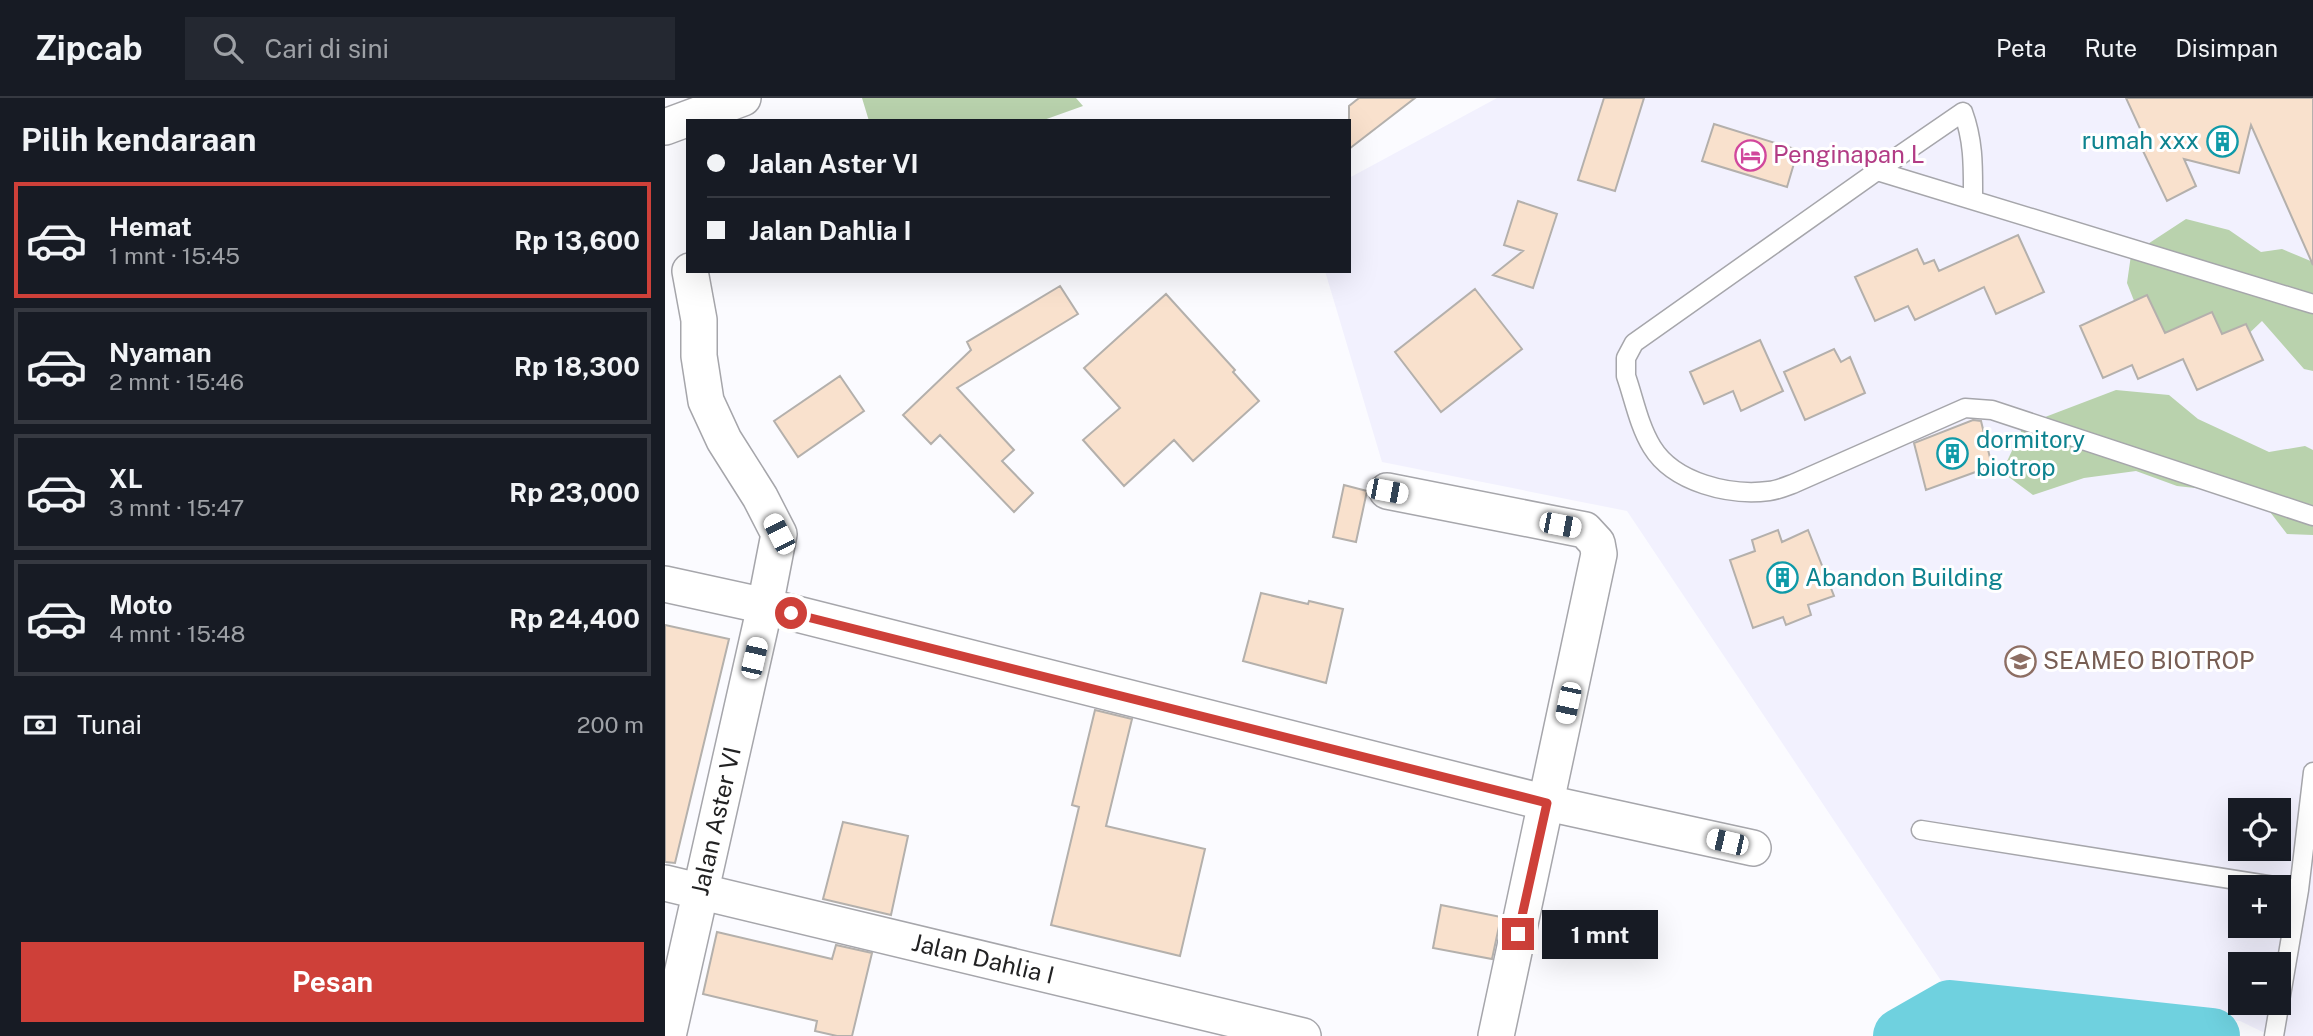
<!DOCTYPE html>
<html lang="id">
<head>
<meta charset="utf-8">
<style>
  body { margin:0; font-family:"Public Sans",sans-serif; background:#242831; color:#f1f3f6; height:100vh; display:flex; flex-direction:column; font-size:26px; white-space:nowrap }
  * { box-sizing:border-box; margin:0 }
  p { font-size:23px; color:#9ea1a6 }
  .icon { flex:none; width:38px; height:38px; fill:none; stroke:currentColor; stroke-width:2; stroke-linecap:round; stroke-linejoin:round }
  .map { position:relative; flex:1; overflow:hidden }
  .side { display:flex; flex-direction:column; background:#171b24; width:665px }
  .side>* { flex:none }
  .hud { position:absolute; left:21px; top:21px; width:665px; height:154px; border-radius:0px; box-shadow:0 7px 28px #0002; display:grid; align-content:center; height:154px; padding:0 21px; background:#171b24 }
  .tools { position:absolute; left:1563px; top:700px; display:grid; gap:14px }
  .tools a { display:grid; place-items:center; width:63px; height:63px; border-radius:0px; background:#171b24; box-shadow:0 7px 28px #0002; font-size:35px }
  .end { position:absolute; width:32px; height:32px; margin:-16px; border:9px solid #ce4039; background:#fff; box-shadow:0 0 0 4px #fff }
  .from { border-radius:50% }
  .bubble { position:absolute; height:49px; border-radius:0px; background:#171b24; box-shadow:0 7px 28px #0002; font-size:23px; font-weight:700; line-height:49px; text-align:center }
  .car { position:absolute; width:21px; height:42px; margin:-21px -10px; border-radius:9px; box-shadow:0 0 5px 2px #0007; background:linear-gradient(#fff 24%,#345 0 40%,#fff 0 76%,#345 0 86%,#fff 0) }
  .hud b { display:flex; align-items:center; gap:24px; height:66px; font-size:26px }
  .hud b+b { border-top:2px solid #363941 }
  .hud i { width:18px; height:18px; background:#f1f3f6 }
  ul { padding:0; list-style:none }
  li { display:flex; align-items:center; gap:21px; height:116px; margin:0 14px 10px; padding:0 7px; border:4px solid #363941; border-radius:0px }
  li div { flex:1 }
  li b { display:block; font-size:26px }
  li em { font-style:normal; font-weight:700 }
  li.active { border-color:#ce4039 }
  li>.icon { width:63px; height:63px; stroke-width:1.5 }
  h2 { padding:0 21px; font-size:32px; line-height:84px }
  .pay { display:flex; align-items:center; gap:18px; height:77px; padding:0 21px; font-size:26px }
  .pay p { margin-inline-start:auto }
  .primary-button { display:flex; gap:14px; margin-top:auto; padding:14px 21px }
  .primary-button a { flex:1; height:80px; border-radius:0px; background:#ce4039; color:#fff; font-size:28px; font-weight:700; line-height:80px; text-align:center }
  header { display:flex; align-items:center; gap:42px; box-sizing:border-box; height:98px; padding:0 35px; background:#171b24; border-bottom:2px solid #363941 }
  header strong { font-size:33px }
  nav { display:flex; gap:38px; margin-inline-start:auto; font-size:24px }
  .search { width:490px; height:63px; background:#242831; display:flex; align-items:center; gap:18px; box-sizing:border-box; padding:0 24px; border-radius:0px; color:#9ea1a6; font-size:26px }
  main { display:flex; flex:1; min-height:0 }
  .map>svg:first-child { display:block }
  .built { fill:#f2f1fe; fill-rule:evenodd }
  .green { fill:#b9d2ad }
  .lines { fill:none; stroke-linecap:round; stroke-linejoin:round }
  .river { stroke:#6fd1df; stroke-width:56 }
  .building { fill:#f9e1cd; stroke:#b4b0ac; stroke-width:2 }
  .lane-casing { stroke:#a6a6ab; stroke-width:21 }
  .street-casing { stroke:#a6a6ab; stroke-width:38 }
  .lane { stroke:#fff; stroke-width:18 }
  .street { stroke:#fff; stroke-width:35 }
  .route { stroke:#ce4039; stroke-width:9 }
  .labels { text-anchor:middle; stroke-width:6; stroke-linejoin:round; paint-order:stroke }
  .culture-label { font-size:24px; fill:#0d838f; stroke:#fff; text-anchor:start }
  .hotel-label { font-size:24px; fill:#b23c85; stroke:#fff; text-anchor:start }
  .education-label { font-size:24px; fill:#785e54; stroke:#fff; text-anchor:start }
  .street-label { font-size:24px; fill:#222223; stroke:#fff }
</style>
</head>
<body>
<header>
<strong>Zipcab</strong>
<div class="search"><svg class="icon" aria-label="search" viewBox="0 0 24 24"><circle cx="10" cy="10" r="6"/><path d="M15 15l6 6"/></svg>Cari di sini</div>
<nav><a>Peta</a><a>Rute</a><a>Disimpan</a></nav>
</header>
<main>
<section class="side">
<h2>Pilih kendaraan</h2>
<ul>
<li class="active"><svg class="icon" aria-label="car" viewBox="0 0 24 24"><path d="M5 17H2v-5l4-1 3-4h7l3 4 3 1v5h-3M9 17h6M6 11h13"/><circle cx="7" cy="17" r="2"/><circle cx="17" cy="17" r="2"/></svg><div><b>Hemat</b><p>1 mnt · 15:45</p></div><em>Rp 13,600</em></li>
<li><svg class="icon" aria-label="car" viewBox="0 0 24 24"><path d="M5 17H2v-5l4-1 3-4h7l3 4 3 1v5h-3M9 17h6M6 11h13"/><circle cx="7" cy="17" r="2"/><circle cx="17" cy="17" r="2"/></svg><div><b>Nyaman</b><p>2 mnt · 15:46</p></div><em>Rp 18,300</em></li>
<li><svg class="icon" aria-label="car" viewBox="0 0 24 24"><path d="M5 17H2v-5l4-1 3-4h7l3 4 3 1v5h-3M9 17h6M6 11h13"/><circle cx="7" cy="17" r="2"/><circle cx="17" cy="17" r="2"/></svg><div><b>XL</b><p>3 mnt · 15:47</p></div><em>Rp 23,000</em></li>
<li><svg class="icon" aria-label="car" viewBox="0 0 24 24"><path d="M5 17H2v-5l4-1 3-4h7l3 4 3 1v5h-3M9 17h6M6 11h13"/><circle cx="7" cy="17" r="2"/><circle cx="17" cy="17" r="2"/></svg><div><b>Moto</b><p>4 mnt · 15:48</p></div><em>Rp 24,400</em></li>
</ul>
<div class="pay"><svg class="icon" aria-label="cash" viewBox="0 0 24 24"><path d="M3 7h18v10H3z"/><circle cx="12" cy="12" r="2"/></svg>Tunai<p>200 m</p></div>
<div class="primary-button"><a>Pesan</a></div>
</section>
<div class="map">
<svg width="1648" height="938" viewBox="0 0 1648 938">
  <rect width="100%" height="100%" fill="#fbfbff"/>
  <path class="built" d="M832 0H1648V938H1606L1575 923 1285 896 962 413 717 364 660 173H684V80ZM1575 712H1614V751H1575ZM1575 789H1614V828H1575ZM1575 866H1614V905H1575Z"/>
  <path class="green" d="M197 0H411L418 8 376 23H204Z
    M1521 121 1564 132 1596 154 1617 151 1648 164V273L1639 271 1597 223 1575 244 1525 246 1481 233 1462 185 1466 157Z
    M1451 292 1504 297 1533 321 1604 354 1640 348 1648 352V437L1622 436 1592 397 1512 388 1471 373 1419 380 1368 397 1337 374 1359 327Z"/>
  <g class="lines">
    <path class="river" d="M1236 938 1285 910 1547 938"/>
  </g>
  <path class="building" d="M694 0H750L684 51V8Z
    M939 0H979L950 93 913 82Z
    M1461 0H1648V167L1586 27 1574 75 1519 61 1531 88 1502 103 1478 53 1484 50Z
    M1049 26 1133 52 1122 89 1037 63Z
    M853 103 892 116 868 190 828 177 858 153 839 147Z
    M1353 137 1379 194 1331 216 1319 189 1250 222 1243 208 1210 223 1190 179 1252 151 1259 166 1269 162 1274 173Z
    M395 188 413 216 292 290 349 352 337 363 368 395 349 414 275 337 266 346 238 317 306 252 302 244Z
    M810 191 857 251 776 314 730 254Z
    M501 196 570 272 568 274 594 303 528 363 509 342 459 388 418 342 455 310 419 270Z
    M1482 197 1500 235 1547 214 1557 236 1581 226 1598 262 1532 292 1518 261 1473 281 1467 267 1438 280 1415 228Z
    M1095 242 1118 293 1076 313 1068 293 1039 306 1025 274Z
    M1169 251 1176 264 1185 259 1200 295 1140 322 1119 274Z
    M175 278 199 313 133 359 109 323Z
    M1308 322 1316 323 1327 368 1261 392 1249 345Z
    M679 387 702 393 691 444 668 439Z
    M1113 432 1117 444 1143 432 1169 498 1143 507 1146 517 1121 527 1118 519 1088 530 1065 462 1090 453 1087 442Z
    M596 495 643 506 644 503 678 511 661 585 578 563Z
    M0 527 64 541 10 765 0 764Z
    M430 612 467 621 441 728 540 751 515 858 386 827 414 709 407 707Z
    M178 724 243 738 226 817 158 801Z
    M776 807 836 819 827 861 768 850Z
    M52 834 167 861 171 847 207 855 187 938H172L150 933 152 923 38 896Z"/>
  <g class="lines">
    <defs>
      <path id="lane" d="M1212 73 1298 14C1309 44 1308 70 1308 101
        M1648 206 1212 73 969 245 961 260V278C969 301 974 328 987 349 1009 385 1065 398 1104 393 1113 392 1122 388 1130 385L1300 310 1327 312 1648 418
        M1256 732 1634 792
        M1609 938 1634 792 1648 674"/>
      <g id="street">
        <path d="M0 29 78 0"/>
        <path d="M722 393 920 432 932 445 934 456 831 938"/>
        <path d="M0 486 100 508 882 705 1088 750"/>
        <path id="s1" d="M0 785 638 938"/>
        <path id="s2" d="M3 938 100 508 114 436 95 399 59 342 41 303 34 258V222L25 173"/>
      </g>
    </defs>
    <use href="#lane" class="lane-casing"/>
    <use href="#street" class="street-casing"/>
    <use href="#lane" class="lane"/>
    <use href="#street" class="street"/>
  </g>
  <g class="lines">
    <path class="route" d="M126 515 882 705 853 836"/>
  </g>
  <defs>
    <symbol id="building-ring" viewBox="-11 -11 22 22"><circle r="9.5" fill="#fff" stroke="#0f9aa8" stroke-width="1.5"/><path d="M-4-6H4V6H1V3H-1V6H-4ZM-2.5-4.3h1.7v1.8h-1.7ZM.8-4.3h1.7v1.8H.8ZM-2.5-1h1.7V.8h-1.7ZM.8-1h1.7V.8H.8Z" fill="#0f9aa8"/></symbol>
    <symbol id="hotel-ring" viewBox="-11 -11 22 22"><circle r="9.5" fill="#fff" stroke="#d1479c" stroke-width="1.5"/><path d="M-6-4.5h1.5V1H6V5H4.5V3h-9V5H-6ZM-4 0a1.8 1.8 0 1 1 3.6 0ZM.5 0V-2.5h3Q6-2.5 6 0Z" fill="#d1479c"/></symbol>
    <symbol id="school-ring" viewBox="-11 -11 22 22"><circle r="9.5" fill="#fff" stroke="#8d6e63" stroke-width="1.5"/><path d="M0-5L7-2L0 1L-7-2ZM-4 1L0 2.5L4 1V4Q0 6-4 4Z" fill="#8d6e63"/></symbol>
  </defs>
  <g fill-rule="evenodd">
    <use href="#building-ring" x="1540" y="26" width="35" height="35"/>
    <use href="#hotel-ring" x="1068" y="40" width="35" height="35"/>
    <use href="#building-ring" x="1270" y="338" width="35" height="35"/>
    <use href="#building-ring" x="1100" y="462" width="35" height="35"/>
    <use href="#school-ring" x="1338" y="546" width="35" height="35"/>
  </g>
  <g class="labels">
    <g class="culture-label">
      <text x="1534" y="51" text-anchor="end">rumah xxx</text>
      <text x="1311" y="350">dormitory<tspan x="1311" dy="28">biotrop</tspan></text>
      <text x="1140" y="488">Abandon Building</text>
    </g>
    <g class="hotel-label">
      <text x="1108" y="65">Penginapan L</text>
    </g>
    <g class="education-label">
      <text x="1378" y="571">SEAMEO BIOTROP</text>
    </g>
    <g class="street-label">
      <text dy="8" stroke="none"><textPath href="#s2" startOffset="220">Jalan Aster VI</textPath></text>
      <text dy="8" stroke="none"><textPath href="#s1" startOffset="327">Jalan Dahlia I</textPath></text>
    </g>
  </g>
</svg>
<div class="tools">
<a><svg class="icon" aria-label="locate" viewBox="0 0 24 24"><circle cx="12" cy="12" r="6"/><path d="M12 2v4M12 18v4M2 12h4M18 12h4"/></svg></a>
<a>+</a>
<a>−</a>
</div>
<i class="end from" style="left:126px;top:515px"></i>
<i class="end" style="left:853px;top:836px"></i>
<div class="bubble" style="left:877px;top:812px;width:116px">1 mnt</div>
<i class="car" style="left:722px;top:393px;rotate:101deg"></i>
<i class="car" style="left:895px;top:427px;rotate:101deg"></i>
<i class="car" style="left:114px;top:436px;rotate:333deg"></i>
<i class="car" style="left:89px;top:560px;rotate:13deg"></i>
<i class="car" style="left:903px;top:605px;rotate:192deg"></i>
<i class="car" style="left:1062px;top:744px;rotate:283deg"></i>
<div class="hud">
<b><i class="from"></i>Jalan Aster VI</b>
<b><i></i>Jalan Dahlia I</b>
</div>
</div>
</main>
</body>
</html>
